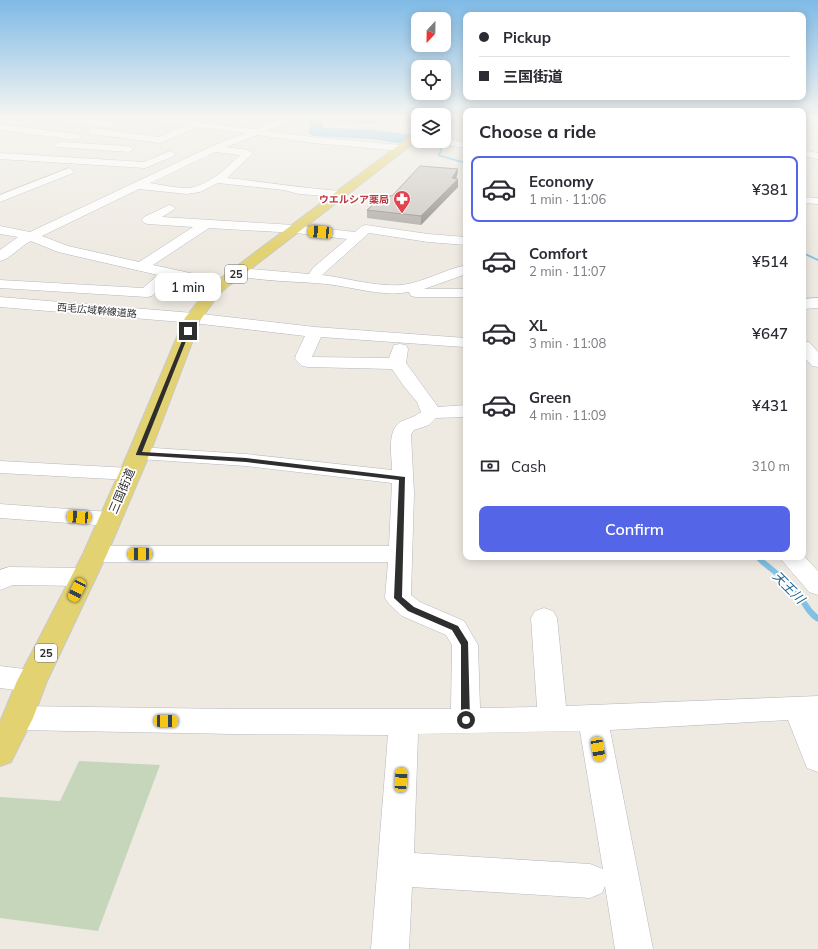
<!DOCTYPE html>
<html lang="en">
<head>
<meta charset="utf-8">
<style>
  body { margin:0; font-family:Mulish,"Noto Sans JP",sans-serif; background:#f7f7f7; color:#2b2b33; height:100vh; display:flex; flex-direction:column; font-size:15px; white-space:nowrap }
  * { box-sizing:border-box; margin:0 }
  p { font-size:13px; color:#7c7c81 }
  .icon { flex:none; width:22px; height:22px; fill:none; stroke:currentColor; stroke-width:2; stroke-linecap:round; stroke-linejoin:round }
  .map { position:relative; flex:1; overflow:hidden }
  .side { position:absolute; left:463px; top:108px; width:343px; height:452px; display:flex; flex-direction:column; background:#fff; border-radius:8px; box-shadow:0 2px 10px #0003 }
  .side>* { flex:none }
  .banner { position:absolute; left:463px; top:12px; width:343px; height:88px; border-radius:8px; box-shadow:0 2px 10px #0003; display:grid; align-content:center; height:88px; padding:0 16px; background:#fff }
  .needle { width:26px; rotate:202deg }
  .buttons { position:absolute; left:411px; top:12px; display:grid; gap:8px }
  .buttons a { display:grid; place-items:center; width:40px; height:40px; border-radius:8px; background:#fff; box-shadow:0 2px 10px #0003; font-size:20px }
  .end { position:absolute; width:18px; height:18px; margin:-9px; border:5px solid #2e2e2e; background:#fff; box-shadow:0 0 0 2px #fff }
  .from { border-radius:50% }
  .bubble { position:absolute; height:28px; border-radius:8px; background:#fff; box-shadow:0 2px 10px #0003; font-size:13px; font-weight:600; line-height:28px; text-align:center }
  .car { position:absolute; width:12px; height:24px; margin:-12px -6px; border-radius:5px; box-shadow:0 0 3px 1px #0007; background:linear-gradient(#f5c518 24%,#345 0 40%,#f5c518 0 76%,#345 0 86%,#f5c518 0) }
  .banner b { display:flex; align-items:center; gap:14px; height:38px; font-size:15px }
  .banner b+b { border-top:1px solid #e1e1e2 }
  .banner i { width:10px; height:10px; background:#2b2b33 }
  ul { padding:0; list-style:none }
  li { display:flex; align-items:center; gap:12px; height:66px; margin:0 8px 6px; padding:0 8px; border:2px solid transparent; border-radius:8px }
  li div { flex:1 }
  li b { display:block; font-size:15px }
  li em { font-style:normal; font-weight:600 }
  li.current { border-color:#5565e8 }
  li>.icon { width:36px; height:36px; stroke-width:1.5 }
  h2 { padding:0 16px; font-size:18px; line-height:48px }
  .pay { display:flex; align-items:center; gap:10px; height:44px; padding:0 16px; font-size:15px }
  .pay p { margin-inline-start:auto }
  .primary-button { display:flex; gap:8px; margin-top:auto; padding:8px 16px }
  .primary-button a { flex:1; height:46px; border-radius:8px; background:#5565e8; color:#fff; font-size:16px; font-weight:600; line-height:46px; text-align:center }
  .map>svg:first-child { display:block }
  .green { fill:#b4dea5 }
  .cemetery { fill:#c6d6bb }
  .lines { fill:none; stroke-linecap:round; stroke-linejoin:round }
  .stream { fill:#81c2e4; fill-rule:evenodd }
  .river { fill:#81c2e4; fill-rule:evenodd }
  .minor-casing { stroke:#b6b7c0; stroke-width:1 }
  .major-casing { stroke:#c9c9c9; stroke-width:2 }
  .minor { fill:#fff; fill-rule:evenodd }
  .major { fill:#e3d272; fill-rule:evenodd }
  .wall { fill:#aeaaa6 }
  .shaded-wall { fill:#8d8b87 }
  .building { fill:#cac6c1; stroke:#8d8b87 }
  .route { fill:#2e2e2e }
  .labels { text-anchor:middle; stroke-width:3.5; stroke-linejoin:round; paint-order:stroke }
  .far-health-label { font-size:10px; font-weight:bold; fill:#be3a42; stroke:#fff; text-anchor:end }
  .far-street-label { font-size:10px; fill:#2e2e2e; stroke:#fff }
  .shield { fill:#fff; stroke:#6d6d6d; stroke-width:1 }
  .shield-label { font-size:11px; font-weight:bold; fill:#2e2e2e }
  .street-label { font-size:12px; fill:#2e2e2e; stroke:#fff }
  .water-label { font-size:13px; font-style:italic; fill:#1c6194; stroke:#fff }
</style>
</head>
<body>
<div class="map">
<svg width="818" height="949" viewBox="0 0 818 949">
  <rect width="100%" height="100%" fill="#eeeae2"/>
  <path class="green" d="M63 117H128L113 123H106L60 118Z"/>
  <path class="cemetery" d="M79 761 160 765 98 931 0 918V797L60 801Z"/>
  <g class="lines">
    <path class="stream" d="M429 141H432L443 145 440 155 466 162V164L438 156 441 146Z
      M803 252 818 259V261L803 254Z
      M754 557H761L795 585 812 609 818 615V622C805 616 800 598 790 588 779 577 764 569 754 557Z"/>
    <path class="river" d="M306 117H320L324 128 371 129 418 136V141H426L423 144 418 146 371 139 315 136 310 135 308 132 310 127Z"/>
    <defs>
      <path id="minor" d="M40 117H66L110 121 114 124 110 127 44 120Z
        M130 117H156L255 129 277 120 280 117H288L283 124 267 131 313 137 401 145 406 148 401 151 313 143 257 135 226 147 248 150 253 153 227 178C265 182 302 188 340 191L344 192 346 194 344 196 340 197 299 194 284 190 218 183 200 192 187 194 139 189 42 236 68 246 139 262 193 227 148 224 144 223 142 220 144 217 169 205 173 206 175 209 162 217 294 225 355 232 362 226 366 225 428 234 466 237V245L428 242 369 233 322 275C348 278 375 287 402 285 424 282 444 270 466 265V274L424 289H466V297H416L411 296 409 292C381 297 354 287 326 284 296 281 264 282 234 275L232 272 234 269 239 268 309 274 313 268 347 239 296 233 209 228 153 265 227 281 229 284 227 287 222 288 171 277 152 296 147 297 0 288V280L143 288 158 275 58 252 31 241C20 246 12 258 0 261V250L18 237 0 234V226L30 232 210 147 245 133 198 127 160 143 92 134 87 131 92 128 159 137 187 125 134 120ZM215 152 240 155C227 168 208 186 188 188 176 188 162 185 150 183Z
        M0 124 77 134 82 137 77 140 0 130Z
        M444 136 457 141 466 142V148L452 146 441 141H444Z
        M60 142 129 146 134 149 129 152 57 147 55 145 57 143Z
        M803 150 818 153V159L803 156Z
        M170 151 175 154 174 156 145 168 0 159V153L144 162Z
        M69 168 74 171 73 173 0 202V195Z
        M803 197 818 198V204L803 203Z
        M0 297 193 313 315 327 466 338V346L464 347 321 337 312 357 389 358 394 345 400 344 406 345 408 349 406 363 438 407 466 405V417L436 418 429 425 414 430 411 434 414 493 411 595 420 602 464 621 478 645 480 708 537 707 531 618 535 611 544 608 553 611 557 618 566 706 818 696V772L807 768 788 720 610 730 653 949H615L605 886 602 893 590 898 412 887 409 949H371L388 735 234 734 18 730 8 727 3 718 8 709 18 706 234 709H451L452 645 446 635 402 616 389 604 385 598 388 562H95L87 560 83 554 87 548 95 546H389L392 483 246 466 139 459 132 457 129 453 132 449 139 447 246 454 392 470C392 456 386 429 402 421 409 418 415 417 421 412L417 402 403 385 392 369 308 367 302 366 295 359 296 355 305 336 193 323 0 307ZM580 731 603 869 590 864 414 853 418 734Z
        M818 298V308L803 309V299Z
        M803 341 809 342 818 352V367L812 366 803 356Z
        M0 461 130 468 137 470 140 474 137 478 130 480 0 473Z
        M0 504 110 512 118 514 121 519 118 524 110 526 0 518Z
        M803 555 818 571V595L809 592 779 557H803Z
        M9 567 83 568 92 571 95 577 92 583 83 586 13 585 0 590V570Z
        M0 666 32 670 42 673 46 681 42 689 32 692 0 688Z"/>
      <path id="major" d="M418 132V140L227 287 219 294 201 319 150 453 107 554 47 681 33 718 11 762 0 766V722L17 681 83 554 128 453 185 318 209 288 217 281 415 133Z"/>
    </defs>
    <use href="#minor" class="minor-casing"/>
    <use href="#major" class="major-casing"/>
    <use href="#minor" class="minor"/>
    <use href="#major" class="major"/>
  </g>
  <path class="wall" d="M334 117H380L374 124 334 122Z
    M458 169 457 176 456 179H458V187L421 225 367 218V210Z"/>
  <path class="shaded-wall" d="M374 117H380L374 124Z
    M458 169 457 176 452 185 458 179V187L421 225V216L452 178Z"/>
  <path class="building" d="M420 166 458 169 452 178 458 179 421 216 367 210 384 195 392 196Z"/>
  <linearGradient id="sky" x2="0" y2="1"><stop stop-color="#7fbae6"/><stop offset="0.47" stop-color="#f7f6f2"/><stop offset="1" stop-color="#f7f6f2" stop-opacity="0"/></linearGradient>
  <rect width="818" height="250" fill="url(#sky)"/>
  <path class="route" d="M188 330 190 331 142 452 246 458 405 477 402 597 414 607 458 626 468 642 470 720 469 723H463L461 720V645L452 630 408 611 394 598 399 480 246 462 136 455V454L186 331Z"/>
  <defs>
    <symbol id="pharmacy-pin" viewBox="-11 -11 22 30"><path d="M0 17L-7.5 6A9.5 9.5 0 1 1 7.5 6Z" fill="#e0444e" stroke="#fff"/><path d="M-2-6h4v4h4v4h-4v4h-4v-4h-4v-4h4Z" fill="#fff"/></symbol>
  </defs>
  <g fill-rule="evenodd">
    <use href="#pharmacy-pin" x="392" y="189" width="20" height="27"/>
  </g>
  <g class="labels">
    <g class="far-health-label">
      <text x="389" y="203">ウエルシア薬局</text>
    </g>
    <g class="far-street-label">
      <text transform="translate(97 310) rotate(5)" y="4">西毛広域幹線道路</text>
    </g>
    <g class="shield">
      <rect x="225" y="265" width="22" height="18" rx="3"/>
      <rect x="35" y="644" width="22" height="18" rx="3"/>
    </g>
    <g class="shield-label">
      <text x="236" y="278">25</text>
      <text x="46" y="657">25</text>
    </g>
    <g class="street-label">
      <text transform="translate(122 491) rotate(-67)" y="4">三国街道</text>
    </g>
    <g class="water-label">
      <text transform="translate(789 587) rotate(45)" y="5">天王川</text>
    </g>
  </g>
</svg>
<div class="buttons">
<a><svg class="needle" viewBox="-14 -14 28 28"><path d="M0-13l5 13h-10z" fill="#e53935"/><path d="M0 13l5-13h-10z" fill="#7c7c81"/></svg></a>
<a><svg class="icon" aria-label="locate" viewBox="0 0 24 24"><circle cx="12" cy="12" r="6"/><path d="M12 2v4M12 18v4M2 12h4M18 12h4"/></svg></a>
<a><svg class="icon" aria-label="layers" viewBox="0 0 24 24"><path d="M12 4l9 5-9 5-9-5zM3 14l9 5 9-5"/></svg></a>
</div>
<i class="end from" style="left:466px;top:720px"></i>
<i class="end" style="left:188px;top:331px"></i>
<div class="bubble" style="left:155px;top:273px;width:66px">1 min</div>
<i class="car" style="left:320px;top:232px;rotate:275deg"></i>
<i class="car" style="left:79px;top:517px;rotate:274deg"></i>
<i class="car" style="left:140px;top:554px;rotate:270deg"></i>
<i class="car" style="left:77px;top:590px;rotate:206deg"></i>
<i class="car" style="left:166px;top:721px;rotate:91deg"></i>
<i class="car" style="left:598px;top:749px;rotate:170deg"></i>
<i class="car" style="left:401px;top:780px;rotate:3deg"></i>
<div class="banner">
<b><i class="from"></i>Pickup</b>
<b><i></i>三国街道</b>
</div>
<section class="side">
<h2>Choose a ride</h2>
<ul>
<li class="current"><svg class="icon" aria-label="car" viewBox="0 0 24 24"><path d="M5 17H2v-5l4-1 3-4h7l3 4 3 1v5h-3M9 17h6M6 11h13"/><circle cx="7" cy="17" r="2"/><circle cx="17" cy="17" r="2"/></svg><div><b>Economy</b><p>1 min · 11:06</p></div><em>¥381</em></li>
<li><svg class="icon" aria-label="car" viewBox="0 0 24 24"><path d="M5 17H2v-5l4-1 3-4h7l3 4 3 1v5h-3M9 17h6M6 11h13"/><circle cx="7" cy="17" r="2"/><circle cx="17" cy="17" r="2"/></svg><div><b>Comfort</b><p>2 min · 11:07</p></div><em>¥514</em></li>
<li><svg class="icon" aria-label="car" viewBox="0 0 24 24"><path d="M5 17H2v-5l4-1 3-4h7l3 4 3 1v5h-3M9 17h6M6 11h13"/><circle cx="7" cy="17" r="2"/><circle cx="17" cy="17" r="2"/></svg><div><b>XL</b><p>3 min · 11:08</p></div><em>¥647</em></li>
<li><svg class="icon" aria-label="car" viewBox="0 0 24 24"><path d="M5 17H2v-5l4-1 3-4h7l3 4 3 1v5h-3M9 17h6M6 11h13"/><circle cx="7" cy="17" r="2"/><circle cx="17" cy="17" r="2"/></svg><div><b>Green</b><p>4 min · 11:09</p></div><em>¥431</em></li>
</ul>
<div class="pay"><svg class="icon" aria-label="cash" viewBox="0 0 24 24"><path d="M3 7h18v10H3z"/><circle cx="12" cy="12" r="2"/></svg>Cash<p>310 m</p></div>
<div class="primary-button"><a>Confirm</a></div>
</section>
</div>
</body>
</html>
